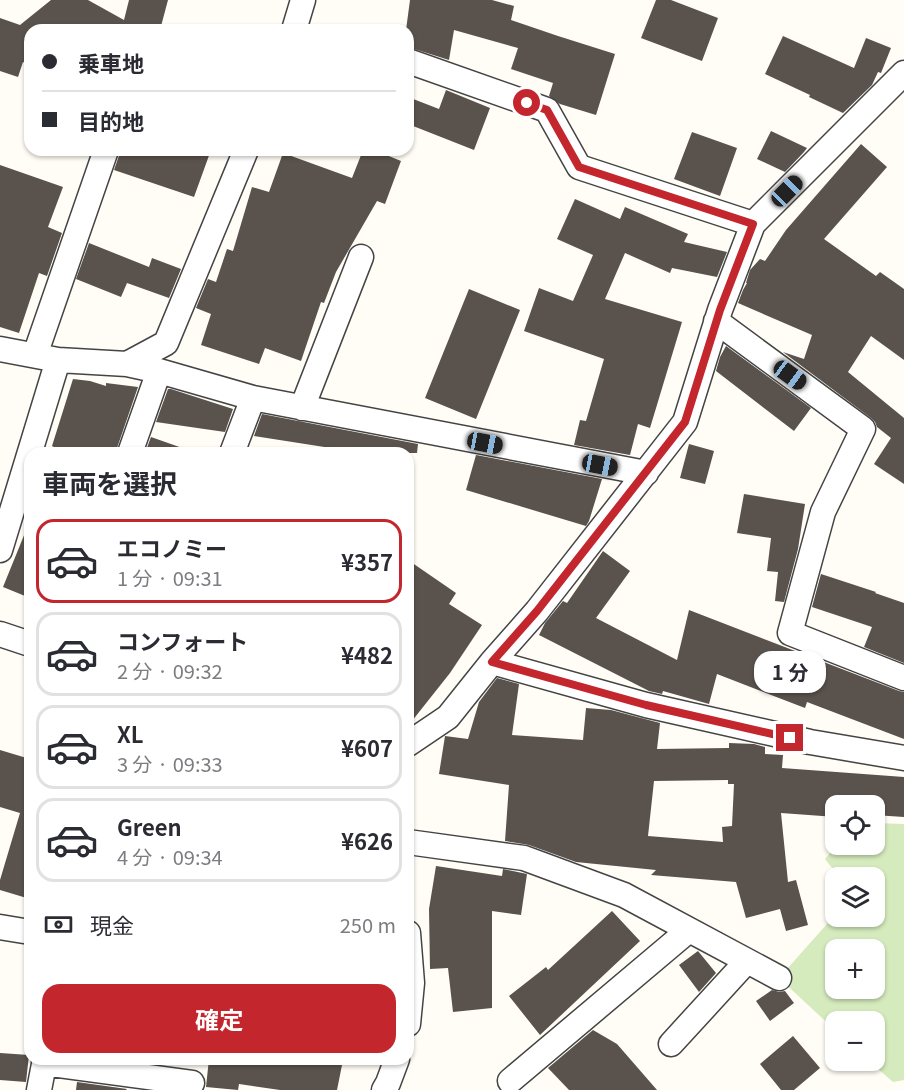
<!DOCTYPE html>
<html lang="ja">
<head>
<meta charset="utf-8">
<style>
  body { margin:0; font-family:Georgia,"Noto Sans JP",serif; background:#f7f7f7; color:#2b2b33; height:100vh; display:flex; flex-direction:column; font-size:22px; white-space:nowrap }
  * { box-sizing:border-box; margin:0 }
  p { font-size:20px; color:#7c7c81 }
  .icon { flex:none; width:33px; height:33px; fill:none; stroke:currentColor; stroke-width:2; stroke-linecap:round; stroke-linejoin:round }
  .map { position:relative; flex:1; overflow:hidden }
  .details { position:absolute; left:24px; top:447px; width:390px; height:618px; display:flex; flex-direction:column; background:#fff; border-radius:18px; box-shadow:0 2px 4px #0004 }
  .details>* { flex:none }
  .banner { position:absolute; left:24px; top:24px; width:390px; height:132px; border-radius:18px; box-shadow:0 2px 4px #0004; display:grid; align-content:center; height:132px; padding:0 18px; background:#fff }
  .fabs { position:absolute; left:825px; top:795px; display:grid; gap:12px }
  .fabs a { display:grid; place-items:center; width:60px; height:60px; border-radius:12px; background:#fff; box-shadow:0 2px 4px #0004; font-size:30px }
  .end { position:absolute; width:27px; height:27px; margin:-14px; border:8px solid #c4262e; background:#fff; box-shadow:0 0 0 3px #fff }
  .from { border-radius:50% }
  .bubble { position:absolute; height:42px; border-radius:18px; background:#fff; box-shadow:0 2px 4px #0004; font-size:20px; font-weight:700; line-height:42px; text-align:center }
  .car { position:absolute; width:18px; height:36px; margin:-18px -9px; border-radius:8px; box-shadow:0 0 4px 2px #0007; background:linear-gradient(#222 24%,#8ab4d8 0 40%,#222 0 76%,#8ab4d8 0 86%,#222 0) }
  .banner b { display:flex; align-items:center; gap:21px; height:57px; font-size:22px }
  .banner b+b { border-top:2px solid #e1e1e2 }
  .banner i { width:15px; height:15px; background:#2b2b33 }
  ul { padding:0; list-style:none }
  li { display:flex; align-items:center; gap:18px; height:84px; margin:0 12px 9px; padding:0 6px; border:3px solid #e1e1e2; border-radius:18px }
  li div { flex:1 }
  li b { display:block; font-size:22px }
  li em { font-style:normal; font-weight:700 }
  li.active { border-color:#c4262e }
  li>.icon { width:54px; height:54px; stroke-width:1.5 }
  h2 { padding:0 18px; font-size:27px; line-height:72px }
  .pay { display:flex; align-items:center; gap:15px; height:66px; padding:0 18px; font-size:22px }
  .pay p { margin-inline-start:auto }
  .primary-button { display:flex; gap:12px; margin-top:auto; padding:12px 18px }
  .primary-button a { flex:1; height:69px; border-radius:18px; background:#c4262e; color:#fff; font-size:24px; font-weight:700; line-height:69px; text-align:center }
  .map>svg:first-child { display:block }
  .green { fill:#d5ebbd; fill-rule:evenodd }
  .building { fill:#5a524d; fill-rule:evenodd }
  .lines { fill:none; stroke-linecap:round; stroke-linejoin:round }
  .street-casing { stroke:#444; stroke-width:27 }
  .street { stroke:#fff; stroke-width:24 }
  .route { stroke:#c4262e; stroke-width:8 }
</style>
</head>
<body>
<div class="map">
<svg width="904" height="1090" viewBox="0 0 904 1090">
  <rect width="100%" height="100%" fill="#fffdf5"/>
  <path class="green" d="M875 823 904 824V1080L893 1082 869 1061 874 1060V1022H836L835 1030 779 978 835 915 836 916H874V878L839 877 825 859 837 845 874 844ZM836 950H874V988H836Z"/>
  <path class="building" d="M51 0H88L124 20 129 0H168L160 30H30V65L23 62 18 77 0 71V18L20 25Z
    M410 0H492L514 6 511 20 558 36 615 54 596 115 560 104 549 96 553 83 511 69 518 48 454 30 449 60 408 47V30H406Z
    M656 0H671L718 18 702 61 641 38Z
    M783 36 854 68 866 38 891 48 881 73 878 72 872 85 843 113 809 97 810 95 765 74Z
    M446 90 490 108 474 150 408 124V97L439 109Z
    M771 131 807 148 804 152 785 172 757 159Z
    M692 132 737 148 720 196 674 179Z
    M861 144 887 167 824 239 876 276 880 272 904 289V360L871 336 848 372 904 418V484L874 464 891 438 877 427 875 422 871 418 783 352 804 359 812 335 738 303 743 290 747 283H746L750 270 760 259 765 261 786 230Z
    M121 150H211L194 197 114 170Z
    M363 150H374L401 161 385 204 377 201 336 272 324 303 321 302 301 361 265 348 259 364 201 345 211 314 196 308 208 279 216 282 227 249 233 251 252 187 269 192 283 153 352 178Z
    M0 165 63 187 48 227 62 233 47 276 39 273 19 333 0 327Z
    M575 199 620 219 625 207 688 234 684 242 727 252 717 277 672 268 670 273 625 253 605 299 682 322 650 428 638 424 630 455 574 445 580 420 586 421 604 359 524 331 539 288 573 301 593 255 557 239Z
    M89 243 149 267 152 258 181 269 169 298 127 283 121 297 76 279Z
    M469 289 520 310 476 419 425 398Z
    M726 346 811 408 794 431 716 371 720 357Z
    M73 379 90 381 106 386V383L138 387 117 448 116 453H52L54 447 52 446Z
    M168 389H171L233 409 225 432 156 422Z
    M262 414 418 444 417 453H409L408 457V453H350V451L254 436Z
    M151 437 188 450V453H145Z
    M689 444 714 451 705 484 680 478Z
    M476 455 602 479 589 521 586 526 466 490Z
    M744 494 805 504 798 549 784 602 775 601 778 572 767 571 771 538 737 533Z
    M29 523 30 524V598L3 587Z
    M603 551 630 571 596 618 677 660 689 610 899 691 904 692V739L807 702 805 708 717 674 709 704 663 691 662 694 649 691 539 635 545 623 563 601 567 603Z
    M408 560 456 593 449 604 482 625 450 673 408 726Z
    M821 574 876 592 875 593 904 603V663L864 647 872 627 812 607Z
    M497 678 519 684 512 735 583 740 586 708 611 710 660 723 657 749 729 748V743L754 744 765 747V754L783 755 782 768 904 777V817L874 815V806H836V817L781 813 788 882 796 880 808 925 786 931 780 909 746 918 736 882 651 875 656 870 576 862 529 845 505 841 509 785 439 774 445 736 468 739 479 702ZM728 780V784H734L732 826 722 827 723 842 648 836 654 781Z
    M0 750 30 759V899L0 890V880L20 813 0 807Z
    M436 866 502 876 503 869 527 874 521 915 492 911V1008L453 1012 448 968 430 969 429 909Z
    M612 911 640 941 540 1035 509 996 546 967 548 970Z
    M698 951 716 973 699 992 679 965Z
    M772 990 779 992 785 991 794 1003 770 1021 756 1001Z
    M593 1030 617 1044 657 1090H569L548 1068Z
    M793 1036 820 1068 794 1090H781L760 1064Z
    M0 1053 29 1055 26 1082 0 1080Z
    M209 1059H308L342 1065 337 1090H280L239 1084 238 1090 206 1087Z
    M77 1082 127 1089 126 1090H76Z"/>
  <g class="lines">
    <defs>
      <path id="street" d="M294 30 303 0
        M408 61 547 110 579 167 753 224
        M716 321 863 429 823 512 790 633 904 678
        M0 349 58 360 127 364 159 371 253 398 646 473
        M35 355 106 150
        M127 364 166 343 246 150
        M302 408 361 257
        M130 453 159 371
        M232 453 253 398
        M0 550 58 360
        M0 634 30 644
        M492 662 646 705 810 742 904 758
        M408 744 448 717 492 662 537 611 685 422 720 310 753 224 904 73
        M408 842 524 858 624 895 779 978
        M0 927 30 932
        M408 933 412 983 408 1024
        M671 1044 747 961
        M44 1063 192 1083
        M510 1081 689 930
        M39 1090 45 1059
        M384 1090 388 1083 397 1059"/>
    </defs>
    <use href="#street" class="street-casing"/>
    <use href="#street" class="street"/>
  </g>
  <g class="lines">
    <path class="route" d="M527 103 547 110 579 167 753 224 720 310 685 422 537 611 492 662 646 705 790 738"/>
  </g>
</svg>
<div class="fabs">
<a><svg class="icon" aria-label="locate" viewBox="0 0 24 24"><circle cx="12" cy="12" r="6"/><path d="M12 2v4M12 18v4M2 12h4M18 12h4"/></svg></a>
<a><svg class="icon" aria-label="layers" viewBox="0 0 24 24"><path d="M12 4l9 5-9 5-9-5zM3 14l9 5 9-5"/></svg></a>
<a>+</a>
<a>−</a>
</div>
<i class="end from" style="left:527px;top:103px"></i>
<i class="end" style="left:790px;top:738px"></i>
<div class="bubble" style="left:754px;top:651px;width:72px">1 分</div>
<i class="car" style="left:787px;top:191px;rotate:45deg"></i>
<i class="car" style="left:790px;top:375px;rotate:126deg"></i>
<i class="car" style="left:485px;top:443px;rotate:101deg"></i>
<i class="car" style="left:600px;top:465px;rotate:101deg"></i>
<div class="banner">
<b><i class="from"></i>乗車地</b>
<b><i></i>目的地</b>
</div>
<section class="details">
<h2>車両を選択</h2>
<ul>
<li class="active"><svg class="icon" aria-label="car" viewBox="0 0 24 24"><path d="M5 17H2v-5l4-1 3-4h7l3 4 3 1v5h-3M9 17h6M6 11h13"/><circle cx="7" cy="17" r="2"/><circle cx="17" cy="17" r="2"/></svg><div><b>エコノミー</b><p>1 分 · 09:31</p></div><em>¥357</em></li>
<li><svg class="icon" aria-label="car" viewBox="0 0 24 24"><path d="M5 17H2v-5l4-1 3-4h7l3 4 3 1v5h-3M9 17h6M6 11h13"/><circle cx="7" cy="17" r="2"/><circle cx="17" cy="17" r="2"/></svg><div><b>コンフォート</b><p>2 分 · 09:32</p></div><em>¥482</em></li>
<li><svg class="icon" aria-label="car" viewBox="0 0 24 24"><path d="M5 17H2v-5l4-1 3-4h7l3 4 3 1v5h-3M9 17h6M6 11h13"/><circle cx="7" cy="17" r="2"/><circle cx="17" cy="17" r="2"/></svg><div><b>XL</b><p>3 分 · 09:33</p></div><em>¥607</em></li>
<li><svg class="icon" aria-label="car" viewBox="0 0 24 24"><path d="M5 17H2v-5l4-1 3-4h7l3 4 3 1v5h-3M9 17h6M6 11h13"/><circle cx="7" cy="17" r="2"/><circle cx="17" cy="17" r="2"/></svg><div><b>Green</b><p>4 分 · 09:34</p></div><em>¥626</em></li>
</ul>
<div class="pay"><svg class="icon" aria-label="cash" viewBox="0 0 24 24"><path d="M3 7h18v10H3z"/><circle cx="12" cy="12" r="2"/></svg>現金<p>250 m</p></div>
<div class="primary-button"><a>確定</a></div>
</section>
</div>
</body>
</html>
